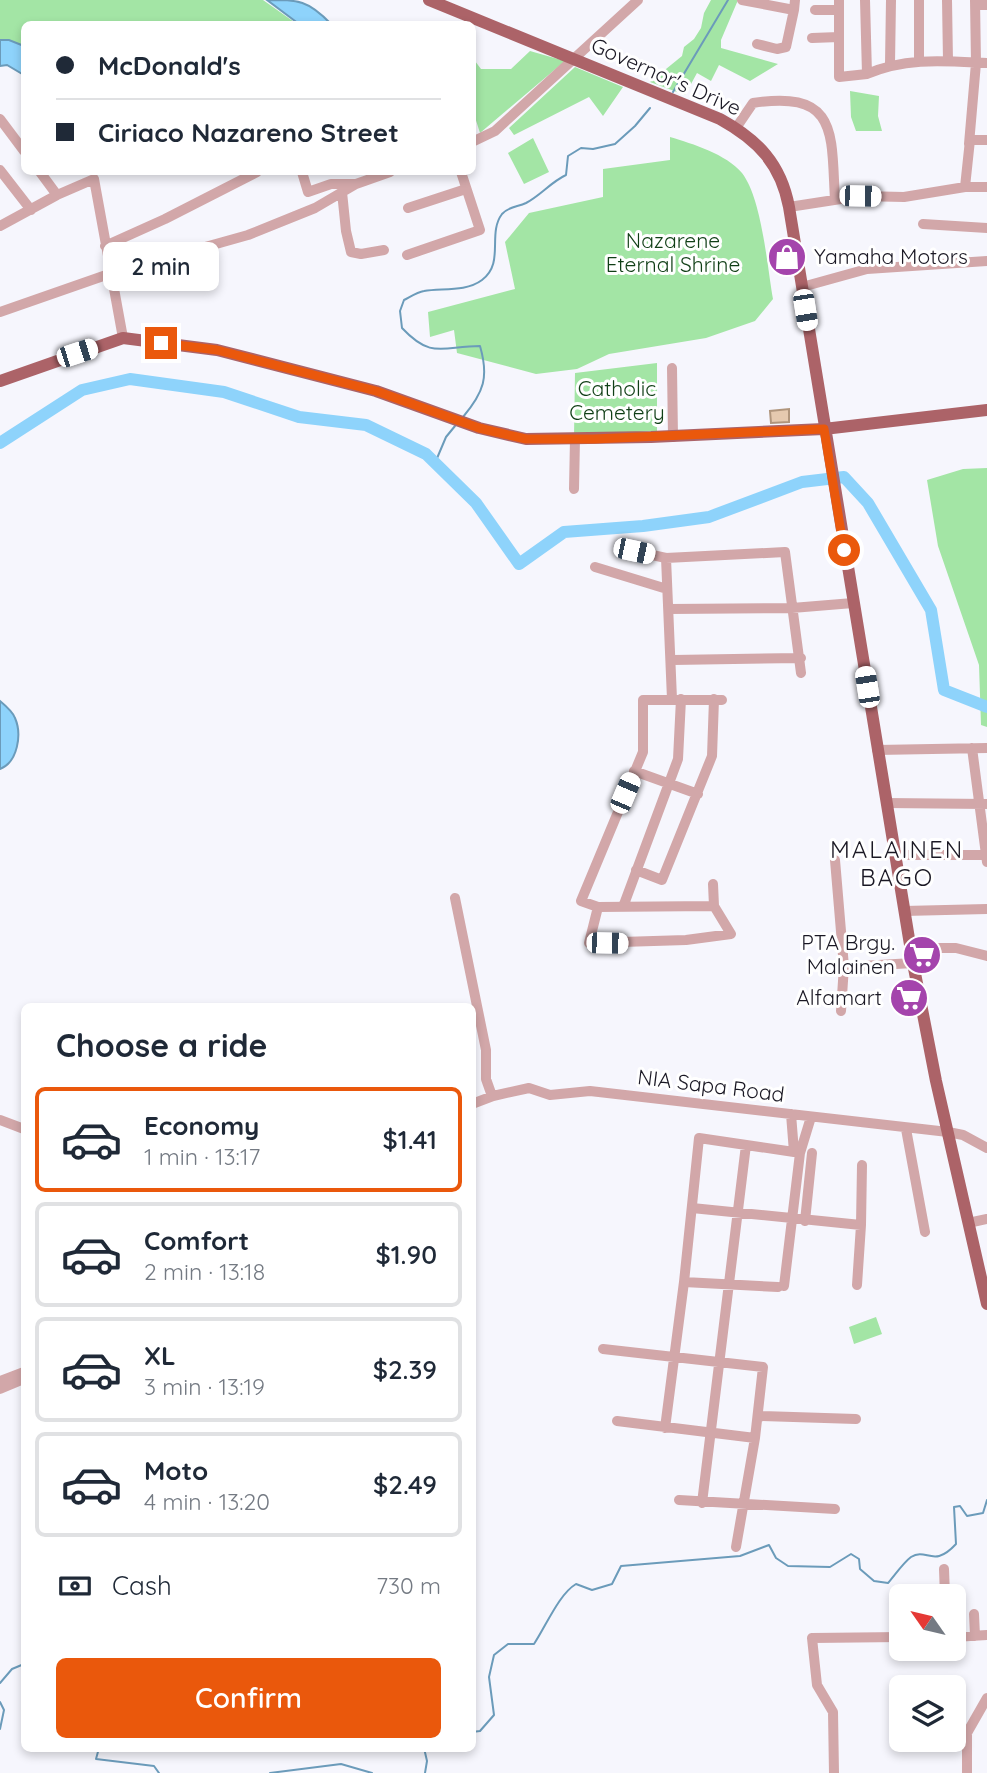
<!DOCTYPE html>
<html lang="en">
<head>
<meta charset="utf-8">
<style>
  body { margin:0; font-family:Quicksand,sans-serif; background:#f6f6f7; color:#1f2937; height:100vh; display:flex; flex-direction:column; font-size:26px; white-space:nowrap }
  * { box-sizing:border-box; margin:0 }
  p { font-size:23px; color:#747a83 }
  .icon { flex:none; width:38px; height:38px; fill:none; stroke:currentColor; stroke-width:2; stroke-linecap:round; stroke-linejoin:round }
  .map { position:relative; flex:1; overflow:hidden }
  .panel { position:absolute; left:21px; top:1003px; width:455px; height:749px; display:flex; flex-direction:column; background:#fff; border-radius:10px; box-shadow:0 4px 10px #0003 }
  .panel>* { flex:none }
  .banner { position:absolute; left:21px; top:21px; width:455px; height:154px; border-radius:10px; box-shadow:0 4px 10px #0003; display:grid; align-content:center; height:154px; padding:0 35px; background:#fff }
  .needle { width:46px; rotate:304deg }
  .buttons { position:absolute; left:889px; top:1584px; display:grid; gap:14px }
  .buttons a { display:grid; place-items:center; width:77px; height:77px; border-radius:10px; background:#fff; box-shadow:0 4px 10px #0003; font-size:35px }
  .end { position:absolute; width:32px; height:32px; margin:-16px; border:9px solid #ea580c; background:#fff; box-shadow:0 0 0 4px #fff }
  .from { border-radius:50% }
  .bubble { position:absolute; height:49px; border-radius:10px; background:#fff; box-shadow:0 4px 10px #0003; font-size:23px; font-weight:600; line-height:49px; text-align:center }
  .car { position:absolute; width:21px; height:42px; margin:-21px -10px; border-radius:9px; box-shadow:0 0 5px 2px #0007; background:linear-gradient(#fff 24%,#345 0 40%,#fff 0 76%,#345 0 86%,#fff 0) }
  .banner b { display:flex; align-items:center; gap:24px; height:66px; font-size:26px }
  .banner b+b { border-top:2px solid #e0e1e3 }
  .banner i { width:18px; height:18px; background:#1f2937 }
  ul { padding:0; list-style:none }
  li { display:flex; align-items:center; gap:21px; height:105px; margin:0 14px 10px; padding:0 21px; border:4px solid #e0e1e3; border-radius:10px }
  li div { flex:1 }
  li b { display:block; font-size:26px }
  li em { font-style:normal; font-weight:600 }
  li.on { border-color:#ea580c }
  li>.icon { width:63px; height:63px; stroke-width:1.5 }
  h2 { padding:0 35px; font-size:32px; line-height:84px }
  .pay { display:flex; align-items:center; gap:18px; height:77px; padding:0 35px; font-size:26px }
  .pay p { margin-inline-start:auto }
  .cta { display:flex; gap:14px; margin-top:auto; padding:14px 35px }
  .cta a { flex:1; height:80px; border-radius:10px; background:#ea580c; color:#fff; font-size:28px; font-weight:600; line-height:80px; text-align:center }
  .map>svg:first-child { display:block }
  .green { fill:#a3e5a5 }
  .water { fill:#8ed3fb; stroke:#6b9bba; stroke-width:2 }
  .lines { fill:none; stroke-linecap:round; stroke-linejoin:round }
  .stream { stroke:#6b9bba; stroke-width:2 }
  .river { stroke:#8ed3fb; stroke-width:12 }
  .building { fill:#e5c9af; stroke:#b0957c; stroke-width:2 }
  .minor { stroke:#d2a7a9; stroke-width:10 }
  .major { stroke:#ac6368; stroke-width:12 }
  .route { stroke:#ea580c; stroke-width:9 }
  .labels { text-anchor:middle; stroke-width:6; stroke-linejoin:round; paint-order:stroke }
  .street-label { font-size:21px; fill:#1a1824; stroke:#fff }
  .park-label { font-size:21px; fill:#103f16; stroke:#fff }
  .poi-label { font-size:21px; fill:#1a1824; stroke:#fff; text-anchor:end }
  .quarter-label { font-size:24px; letter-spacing:2px; fill:#1a1824; stroke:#fff }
</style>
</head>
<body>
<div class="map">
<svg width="987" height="1773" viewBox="0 0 987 1773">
  <rect width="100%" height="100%" fill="#f6f6fd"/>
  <path class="green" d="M0 0H263L297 24H24V47L9 40H0Z
    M711 0H738L721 40V48L778 64 795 66 778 64 750 81 719 65 711 81 697 73 685 95 650 82 682 56 684 47 694 39 701 28 704 13Z
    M530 51 565 61 480 133 473 111 472 57 481 69H511Z
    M575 67 623 87 603 116 589 97 514 135 509 128Z
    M850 91 879 96 878 116 882 131H856L851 117Z
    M670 137C693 144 726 154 742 173 762 199 767 266 773 299L755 321 706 338 609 354 577 369 536 374 457 353 454 330 430 337 428 312 515 289 505 242 529 213 603 197V169L670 160Z
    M533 138 549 172 524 184 508 153Z
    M657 363V431L574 436 575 373Z
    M987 468V727L981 725 979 665 938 546 927 480 963 469Z
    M876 1317 882 1334 854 1344 849 1327Z"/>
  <path class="water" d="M267 0C299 0 308 0 331 24H299Z
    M0 40H9L24 46V75L7 65 0 66Z
    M0 701C6 706 13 712 15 718 22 734 18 762 0 769Z"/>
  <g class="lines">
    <path class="stream" d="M673 92 728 0
      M463 417C484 392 489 377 480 346 443 346 432 360 402 328L400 311 404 300C410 297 417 292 424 291 442 288 466 292 482 280 505 263 487 234 502 214 509 206 518 207 526 203 541 195 551 182 566 175L568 156 581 148 593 149 615 144 635 126 650 108
      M435 463 446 437 455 426
      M0 1683 12 1669 24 1664
      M0 1702 4 1710 0 1729
      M472 1732 480 1731 494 1715 489 1677 494 1655 508 1644H534C546 1626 559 1594 576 1584L592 1590 612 1584 621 1566 740 1556 769 1545 776 1558 788 1566 830 1567 851 1554 859 1559 860 1569 874 1581 888 1583C895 1575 903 1563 911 1557 927 1547 933 1569 956 1544L954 1507 960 1506 967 1516 983 1513 987 1500
      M99 1748 96 1759 154 1766 159 1773
      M424 1748 427 1761 425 1773
      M270 1773 341 1764 372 1773"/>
    <path class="river" d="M0 443 82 390 130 379 224 392 299 417 366 425 426 454 476 503 519 564 564 532 643 526 709 517 802 482 844 477 868 503 931 610 944 690 987 707"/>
  </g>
  <path class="building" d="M789 409V422L771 423 770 411Z"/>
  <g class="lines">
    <path class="minor" d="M742 0 794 10 795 0
      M839 0V77L867 74
      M865 0 867 74C906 57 945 61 987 63
      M947 0 948 61
      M975 5H987
      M815 10H839
      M812 38 839 37
      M757 44 777 49 786 47 794 10
      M919 61V0
      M890 64 891 0
      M0 119 24 151
      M736 128 753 103C839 90 831 134 835 200
      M472 142 495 131 638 0
      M969 144 976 63 975 0
      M0 170 31 210
      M40 172 57 195
      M302 172 308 192 331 184H355
      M965 187 970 140H987
      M342 192 346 231 351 252 361 254 384 250
      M789 207 860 196 904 197 965 187H987
      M408 208 466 189
      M923 224 987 228
      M0 226 57 195 94 179 123 338
      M105 246 165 219 257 172
      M407 255 480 230 461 172
      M802 287 867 269 987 261
      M0 312 109 274 248 235 315 208 356 184 390 172
      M672 368 673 437
      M574 489 575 439
      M634 551 666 558 785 552 801 673
      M666 558 672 699
      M595 567 667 589
      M669 609 792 608 853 603
      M673 660 801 658
      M972 748 987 862
      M877 750 987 748
      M634 771 698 794
      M886 803 987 804
      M895 855H987
      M835 860 844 967 913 963
      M636 870 662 880 712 756 714 699
      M455 898 486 1050V1079L492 1096
      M714 906 598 907 581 901 643 752V700H722
      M598 907 589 943 686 940 731 934 714 906 713 884
      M623 907 678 759 681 699
      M904 911 987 909
      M911 948H956L987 956
      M841 1011 844 966
      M472 1104 493 1096 529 1088 550 1095 590 1091 948 1132 963 1135 987 1148
      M0 1120 24 1129
      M906 1129 925 1232
      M692 1208 861 1225 862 1165
      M805 1221 812 1153
      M968 1223 987 1219
      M857 1285 861 1225
      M784 1286 800 1153 811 1117
      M778 1287 684 1282 699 1138 794 1152 791 1114
      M603 1349 763 1367 755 1438 736 1547
      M0 1381 24 1372
      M0 1389 24 1379
      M758 1416 856 1419
      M617 1421 755 1438
      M665 1428 684 1282
      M679 1500 835 1509
      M702 1503 746 1145
      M944 1569 945 1596
      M974 1614 975 1636
      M954 1637 987 1635
      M834 1773 833 1712 817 1685 812 1638 901 1637
      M967 1773V1733L987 1698"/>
    <path class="major" d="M429 0 720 119C758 140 781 164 789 207L913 963 936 1081 987 1304
      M0 381 123 338 217 350 376 391 479 428 526 439 651 437 824 429 987 410"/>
  </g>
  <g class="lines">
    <path class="route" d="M161 343 217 350 376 391 479 428 526 439H594L824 429 844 550"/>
  </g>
  <defs>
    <symbol id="shop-disc" viewBox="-11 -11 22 22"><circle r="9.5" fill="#a444ac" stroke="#fff"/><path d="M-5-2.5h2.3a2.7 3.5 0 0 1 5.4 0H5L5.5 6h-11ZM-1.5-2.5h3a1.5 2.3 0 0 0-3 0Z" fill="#fff"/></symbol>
    <symbol id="supermarket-disc" viewBox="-11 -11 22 22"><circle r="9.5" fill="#a444ac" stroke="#fff"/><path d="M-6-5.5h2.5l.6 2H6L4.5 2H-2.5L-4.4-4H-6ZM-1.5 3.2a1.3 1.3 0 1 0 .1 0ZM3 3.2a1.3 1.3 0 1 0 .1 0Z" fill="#fff"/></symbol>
  </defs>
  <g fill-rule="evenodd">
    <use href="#shop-disc" x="765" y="235" width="44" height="44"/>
    <use href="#supermarket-disc" x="900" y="933" width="44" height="44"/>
    <use href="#supermarket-disc" x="887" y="976" width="44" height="44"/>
  </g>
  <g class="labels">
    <g class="street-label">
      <text transform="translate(666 77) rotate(24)" y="7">Governor's Drive</text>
      <text transform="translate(711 1086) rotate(7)" y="7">NIA Sapa Road</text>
    </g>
    <g class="park-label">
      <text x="673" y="248">Nazarene<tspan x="673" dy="24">Eternal Shrine</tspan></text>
      <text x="617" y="396">Catholic<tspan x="617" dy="24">Cemetery</tspan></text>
    </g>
    <g class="poi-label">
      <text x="814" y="264" text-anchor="start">Yamaha Motors</text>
      <text x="895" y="950">PTA Brgy.<tspan x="895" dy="24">Malainen</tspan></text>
      <text x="882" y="1005">Alfamart</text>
    </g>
    <g class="quarter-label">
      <text x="897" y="858">MALAINEN<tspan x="897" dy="28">BAGO</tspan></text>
    </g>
  </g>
</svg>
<div class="buttons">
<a><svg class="needle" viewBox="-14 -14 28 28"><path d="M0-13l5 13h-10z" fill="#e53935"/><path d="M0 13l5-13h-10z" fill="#747a83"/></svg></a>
<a><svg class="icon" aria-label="layers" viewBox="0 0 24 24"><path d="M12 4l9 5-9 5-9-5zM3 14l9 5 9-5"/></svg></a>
</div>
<i class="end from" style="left:844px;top:550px"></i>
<i class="end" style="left:161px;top:343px"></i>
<div class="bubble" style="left:103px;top:242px;width:116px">2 min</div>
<i class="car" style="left:860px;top:196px;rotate:91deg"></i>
<i class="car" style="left:805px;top:310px;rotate:171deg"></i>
<i class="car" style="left:77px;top:353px;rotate:72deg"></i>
<i class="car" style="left:634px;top:551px;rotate:102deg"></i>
<i class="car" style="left:867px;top:687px;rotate:351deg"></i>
<i class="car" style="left:625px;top:793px;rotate:23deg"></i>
<i class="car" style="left:607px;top:943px;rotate:91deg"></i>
<div class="banner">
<b><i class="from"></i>McDonald's</b>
<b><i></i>Ciriaco Nazareno Street</b>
</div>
<section class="panel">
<h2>Choose a ride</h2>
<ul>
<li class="on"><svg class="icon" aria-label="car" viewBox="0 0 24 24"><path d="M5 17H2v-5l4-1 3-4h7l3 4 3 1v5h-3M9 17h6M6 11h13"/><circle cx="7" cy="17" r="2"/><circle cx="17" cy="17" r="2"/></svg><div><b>Economy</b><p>1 min · 13:17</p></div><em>$1.41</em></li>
<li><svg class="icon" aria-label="car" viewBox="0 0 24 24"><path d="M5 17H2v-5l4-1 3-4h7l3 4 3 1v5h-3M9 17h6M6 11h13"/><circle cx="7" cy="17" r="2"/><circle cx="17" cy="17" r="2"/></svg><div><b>Comfort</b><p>2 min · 13:18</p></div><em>$1.90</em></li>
<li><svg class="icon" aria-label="car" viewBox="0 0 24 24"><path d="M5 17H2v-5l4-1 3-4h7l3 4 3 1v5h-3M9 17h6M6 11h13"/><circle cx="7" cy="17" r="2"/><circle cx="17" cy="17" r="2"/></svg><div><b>XL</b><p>3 min · 13:19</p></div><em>$2.39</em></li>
<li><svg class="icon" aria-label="car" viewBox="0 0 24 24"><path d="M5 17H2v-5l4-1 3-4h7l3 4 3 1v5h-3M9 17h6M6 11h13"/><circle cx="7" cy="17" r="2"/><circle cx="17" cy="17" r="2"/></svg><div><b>Moto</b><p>4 min · 13:20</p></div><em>$2.49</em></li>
</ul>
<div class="pay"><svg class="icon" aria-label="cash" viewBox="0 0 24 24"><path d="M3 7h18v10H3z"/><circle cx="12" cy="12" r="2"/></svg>Cash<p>730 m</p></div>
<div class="cta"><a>Confirm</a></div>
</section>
</div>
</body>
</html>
